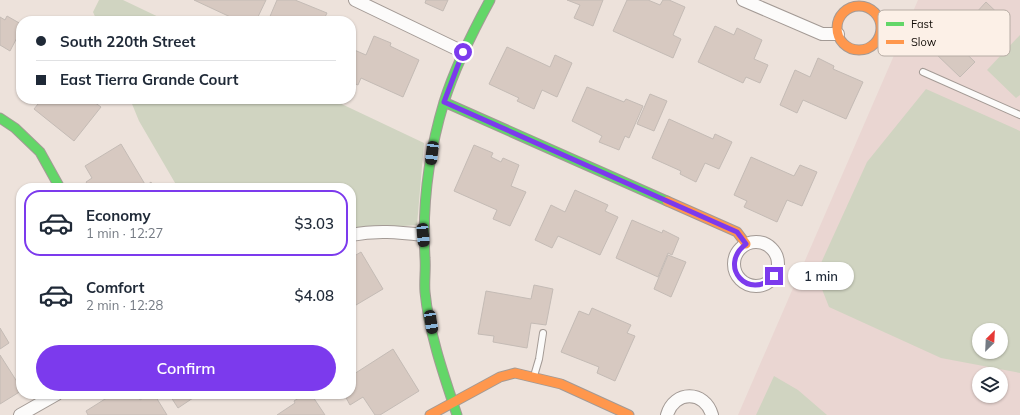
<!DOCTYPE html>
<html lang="en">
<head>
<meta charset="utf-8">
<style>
  body { margin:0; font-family:Mulish,sans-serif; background:#f2f2f3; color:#1f2937; height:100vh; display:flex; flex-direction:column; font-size:15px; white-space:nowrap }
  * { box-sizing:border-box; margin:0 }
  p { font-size:13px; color:#747a83 }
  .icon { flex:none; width:22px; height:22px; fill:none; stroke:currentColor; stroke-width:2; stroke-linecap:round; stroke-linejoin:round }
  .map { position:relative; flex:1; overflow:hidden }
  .sheet { position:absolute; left:16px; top:183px; width:340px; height:216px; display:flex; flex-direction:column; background:#fff; border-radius:16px; box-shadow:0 1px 3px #0004 }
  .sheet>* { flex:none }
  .top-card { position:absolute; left:16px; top:16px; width:340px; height:88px; border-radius:16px; box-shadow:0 1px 3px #0004; display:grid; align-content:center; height:88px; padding:0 20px; background:#fff }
  .needle { width:26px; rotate:24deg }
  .buttons { position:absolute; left:972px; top:323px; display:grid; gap:8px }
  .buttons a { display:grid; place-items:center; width:36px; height:36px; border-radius:50%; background:#fff; box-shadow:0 1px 3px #0004; font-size:20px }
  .end { position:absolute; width:18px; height:18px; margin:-9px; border:5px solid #7c3aed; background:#fff; box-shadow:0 0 0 2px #fff }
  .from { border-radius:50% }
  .bubble { position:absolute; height:28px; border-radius:14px; background:#fff; box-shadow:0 1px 3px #0004; font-size:13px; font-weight:600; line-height:28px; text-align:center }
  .car { position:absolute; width:12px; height:24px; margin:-12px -6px; border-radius:5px; box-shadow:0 0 3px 1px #0007; background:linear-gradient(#222 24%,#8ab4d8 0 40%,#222 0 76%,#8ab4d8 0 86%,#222 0) }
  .top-card b { display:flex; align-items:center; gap:14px; height:38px; font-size:15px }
  .top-card b+b { border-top:1px solid #e0e1e3 }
  .top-card i { width:10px; height:10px; background:#1f2937 }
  ul { padding:7px 0 0; list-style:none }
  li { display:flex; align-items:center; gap:12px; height:66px; margin:0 8px 6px; padding:0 12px; border:2px solid transparent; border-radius:16px }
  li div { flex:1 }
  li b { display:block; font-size:15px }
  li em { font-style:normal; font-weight:600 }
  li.active { border-color:#7c3aed }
  li>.icon { width:36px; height:36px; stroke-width:1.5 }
  .action { display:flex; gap:8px; margin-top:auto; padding:8px 20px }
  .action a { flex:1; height:46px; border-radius:24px; background:#7c3aed; color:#fff; font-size:16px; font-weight:600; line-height:46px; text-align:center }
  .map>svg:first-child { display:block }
  .commercial { fill:#ead6d2; fill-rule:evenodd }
  .green { fill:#d0d4c1; fill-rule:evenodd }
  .building { fill:#d7c9c1; stroke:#c4bbb5 }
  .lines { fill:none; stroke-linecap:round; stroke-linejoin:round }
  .lane-casing { stroke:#a39a95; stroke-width:8 }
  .street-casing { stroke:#a39a95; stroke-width:14 }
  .fast-casing { stroke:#a39a95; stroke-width:11 }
  .slow-casing { stroke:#a39a95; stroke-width:11 }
  .lane { stroke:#fcfbfa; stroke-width:6 }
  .street { stroke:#fcfbfa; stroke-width:12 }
  .fast { stroke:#63d668; stroke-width:9 }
  .slow { stroke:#ff974d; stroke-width:9 }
  .route { stroke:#7c3aed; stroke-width:5 }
  .key { fill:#fcf0e7; stroke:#b6aca4; stroke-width:1 }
  .key-label { font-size:11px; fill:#130d08 }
</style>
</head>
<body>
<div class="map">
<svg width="1020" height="415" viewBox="0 0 1020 415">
  <rect width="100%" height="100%" fill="#ede2db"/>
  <path class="commercial" d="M918 0H1020V415H738ZM979 330H1001V352H979ZM979 374H1001V396H979Z"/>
  <path class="green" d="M99 0H123L167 21H97L93 12Z
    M1020 35V95L1016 98 987 70Z
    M926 89 1020 131V373L941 358 829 307 816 274 867 162ZM979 330H1001V352H979Z
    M130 99H331L424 143 417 225 351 230V188H178L139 121Z
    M774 376 798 390 827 415H756Z"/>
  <path class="building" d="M194 0H266L256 21H239Z
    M277 0H295L327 13 323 21H268Z
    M426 0H448L443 11 425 3Z
    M567 0H603L593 26 574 18 580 5Z
    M627 0H648L660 5 663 0H669L685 7 673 35 681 39 673 58 613 31Z
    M986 2 1010 25 999 37 975 14Z
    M7 16 21 24V30L10 51 0 45V17L5 20Z
    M715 26 734 35 737 28 762 40 754 59 768 65 760 83 746 77 743 83 698 62Z
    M374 36 391 43 390 46 419 60 403 97 361 78 358 85 351 82 352 49 366 55Z
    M950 38 975 62 960 77 935 53Z
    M507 47 550 67 555 55 572 63 557 97 542 90 534 109 517 101 519 98 489 84Z
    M818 58 834 66 833 69 863 82 846 119 803 100 797 113 780 105 795 70 810 77Z
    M587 87 624 102 626 99 643 106 629 138 625 136 619 150 599 142 602 136 572 121Z
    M650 94 667 101 654 131 637 124Z
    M42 99H90L101 107 74 141 34 109Z
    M669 119 713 139 715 134 732 142 719 169 705 163 696 182 680 174 681 171 652 158Z
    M121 144 146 186 151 182 154 188H90L86 182 92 178 85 166Z
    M474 145 493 153 491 157 501 162 503 158 519 165 511 186 526 192 510 226 493 219 497 210 454 191Z
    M751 157 794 176 800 165 817 172 802 206 787 200 777 222 744 207 747 201 734 195Z
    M575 190 608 205 605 211 618 217 600 255 558 236 552 248 535 240 551 205 565 212Z
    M632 220 662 233 663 230 679 238 672 255 668 253 658 277 616 258Z
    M361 252 383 289 351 308V258Z
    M668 255 686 262 671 297 654 289Z
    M534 285 553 289 546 325 531 323 527 348 493 342 494 336 478 334 486 291 531 299Z
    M592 308 631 325 627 333 635 336 615 381 597 373 599 367 561 352 579 311 589 315Z
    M0 328 9 343 0 349Z
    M393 349 419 391 380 415H375L363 397 350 405 344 394H351V370L354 374Z
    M0 355 21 388V391L0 404Z
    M113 394H136L140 400 149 394H154L167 415H88L86 411Z
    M169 394H193L192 395 193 398 178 408Z
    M305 394H311L325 415H277L295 403 294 401Z"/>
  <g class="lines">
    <defs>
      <path id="lane" d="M923 72 1020 115
        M534 376 539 359 543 333"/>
      <path id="street" d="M355 0 463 52
        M743 0 822 34H838
        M351 235C376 230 398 232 423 235
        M734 264a22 22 0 1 1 44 0a22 22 0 1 1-44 0Z
        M20 415 57 394
        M667 415C674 390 705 390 712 415"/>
      <path id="fast" d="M444 102 667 201
        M0 118 15 128 40 152 60 188
        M457 415C444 376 429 333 425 292 424 281 426 269 425 258 422 206 429 152 444 102 455 67 472 33 490 0"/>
      <path id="slow" d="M837 28a22 22 0 1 1 44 0a22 22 0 1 1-44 0Z
        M667 201 737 232 746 244
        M430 415 500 377 515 373 561 384 629 415"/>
    </defs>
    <use href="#lane" class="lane-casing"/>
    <use href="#street" class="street-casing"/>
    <use href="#fast" class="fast-casing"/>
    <use href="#slow" class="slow-casing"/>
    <use href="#lane" class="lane"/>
    <use href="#street" class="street"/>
    <use href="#fast" class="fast"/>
    <use href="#slow" class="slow"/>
  </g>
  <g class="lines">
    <path class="route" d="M463 52 444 102 737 232 746 244C717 266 749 302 774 276"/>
  </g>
  <rect x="878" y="10" width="132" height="46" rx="6" class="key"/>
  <rect x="886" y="22" width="18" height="4" fill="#63d668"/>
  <rect x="886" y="40" width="18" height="4" fill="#ff974d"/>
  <g class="key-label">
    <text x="911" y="28">Fast</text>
    <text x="911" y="46">Slow</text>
  </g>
</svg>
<div class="buttons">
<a><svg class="needle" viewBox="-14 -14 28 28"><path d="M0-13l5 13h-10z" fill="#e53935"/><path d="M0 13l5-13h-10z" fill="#747a83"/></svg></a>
<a><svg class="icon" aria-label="layers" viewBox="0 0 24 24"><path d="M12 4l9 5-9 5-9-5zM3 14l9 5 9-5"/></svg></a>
</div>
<i class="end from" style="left:463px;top:52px"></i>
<i class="end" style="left:774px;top:276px"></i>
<div class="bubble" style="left:788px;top:262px;width:66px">1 min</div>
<i class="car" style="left:432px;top:153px;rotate:187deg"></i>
<i class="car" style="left:423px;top:235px;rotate:175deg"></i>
<i class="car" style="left:431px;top:322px;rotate:171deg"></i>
<div class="top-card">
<b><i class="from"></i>South 220th Street</b>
<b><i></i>East Tierra Grande Court</b>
</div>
<section class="sheet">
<ul>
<li class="active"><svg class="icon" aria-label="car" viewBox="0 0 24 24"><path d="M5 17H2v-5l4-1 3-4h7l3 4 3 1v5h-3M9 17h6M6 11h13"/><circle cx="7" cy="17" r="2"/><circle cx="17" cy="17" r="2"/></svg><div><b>Economy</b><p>1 min · 12:27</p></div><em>$3.03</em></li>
<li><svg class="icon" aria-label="car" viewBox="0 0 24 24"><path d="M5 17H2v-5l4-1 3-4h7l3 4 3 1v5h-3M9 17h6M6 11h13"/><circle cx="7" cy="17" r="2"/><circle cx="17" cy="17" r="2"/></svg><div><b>Comfort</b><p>2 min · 12:28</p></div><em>$4.08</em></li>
</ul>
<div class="action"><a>Confirm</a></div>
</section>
</div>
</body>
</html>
